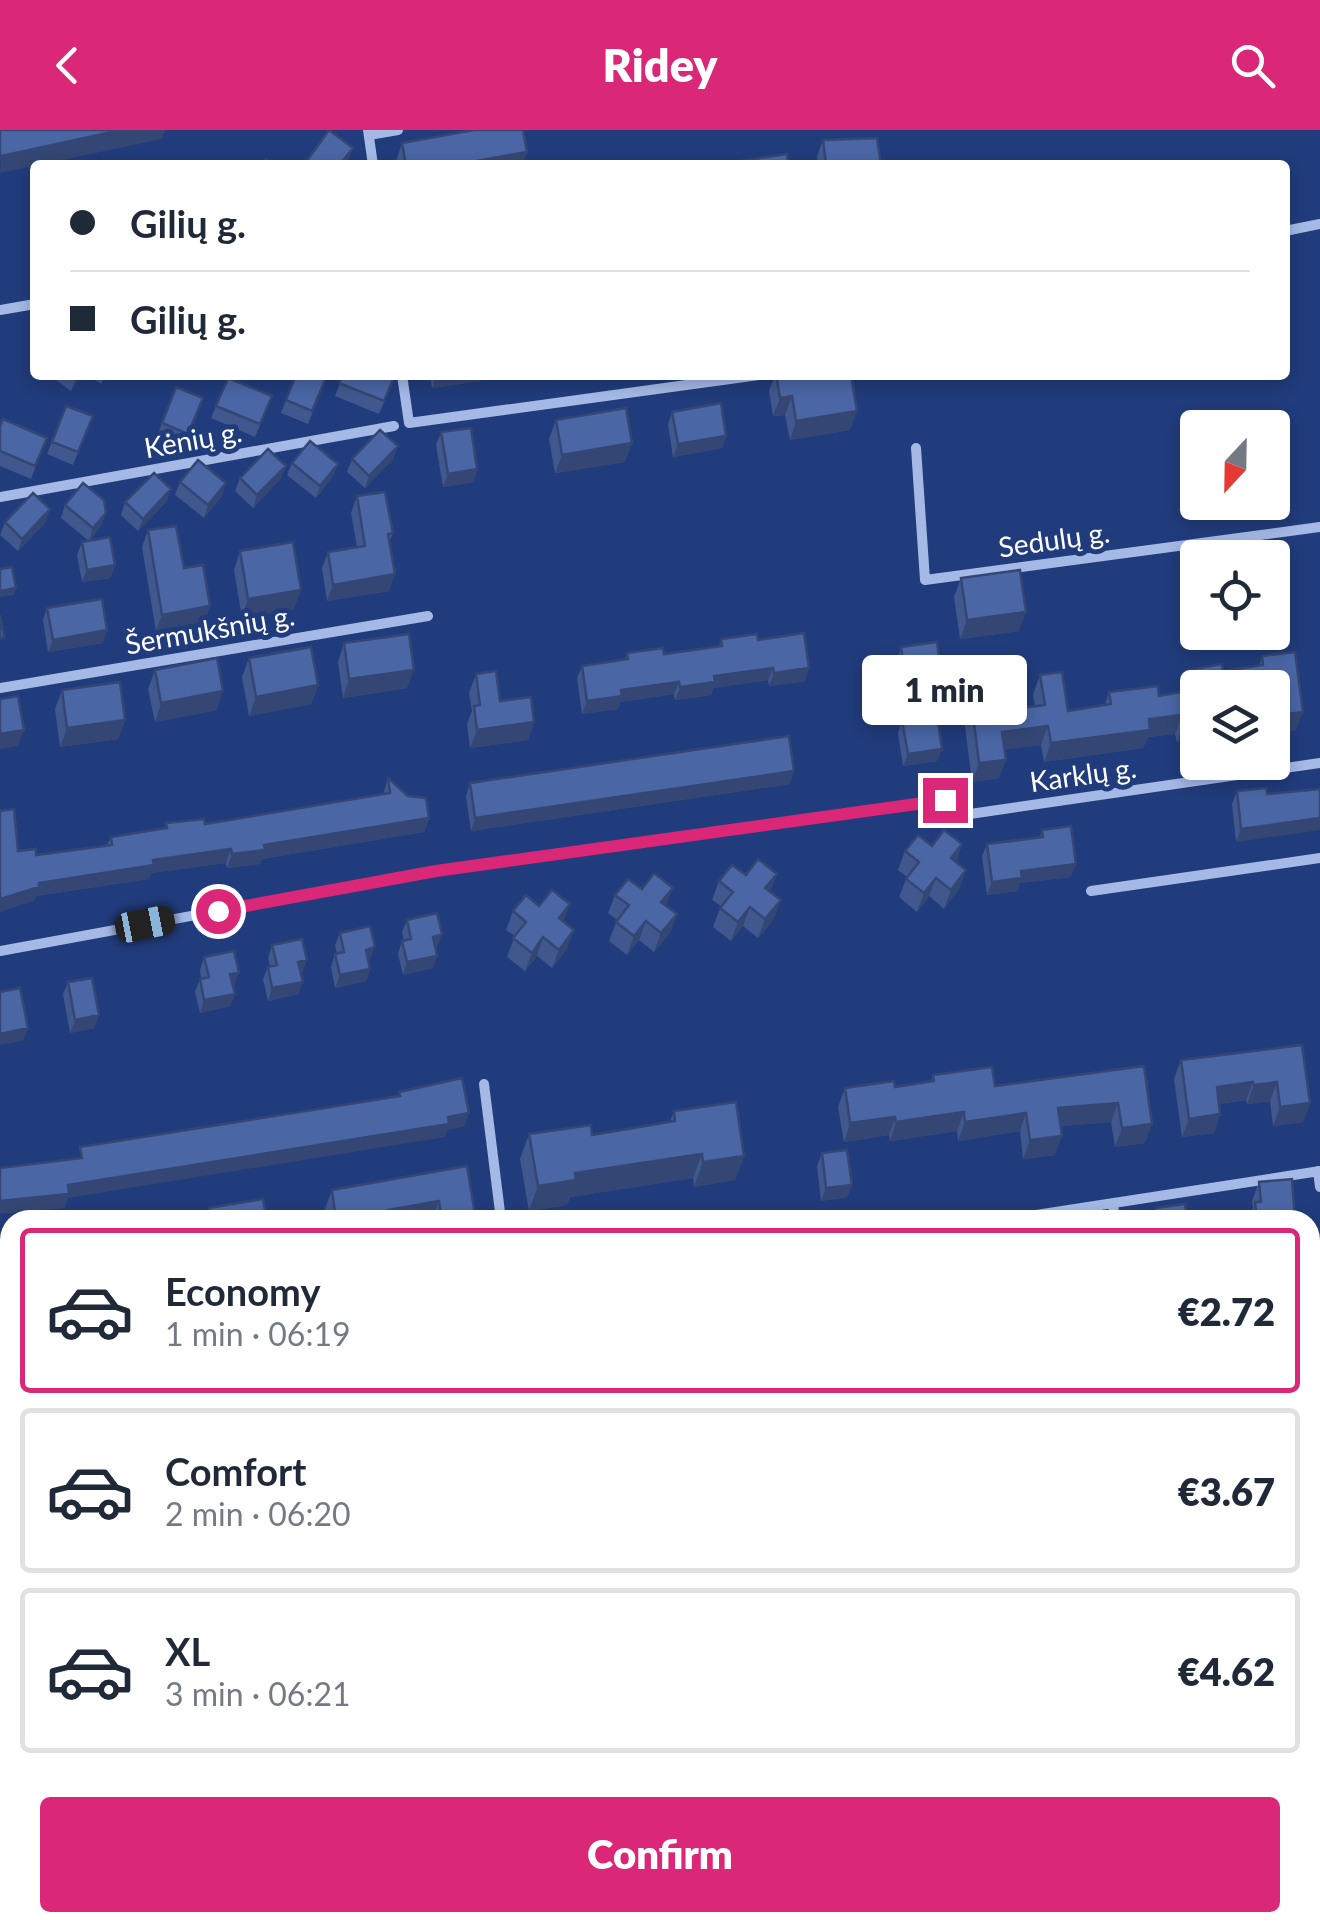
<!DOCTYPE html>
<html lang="en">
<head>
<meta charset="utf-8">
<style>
  body { margin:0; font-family:Lato,sans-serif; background:#f2f2f3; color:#1f2937; height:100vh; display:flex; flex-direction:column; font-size:38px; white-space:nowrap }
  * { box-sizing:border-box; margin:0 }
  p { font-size:32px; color:#747a83 }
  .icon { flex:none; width:55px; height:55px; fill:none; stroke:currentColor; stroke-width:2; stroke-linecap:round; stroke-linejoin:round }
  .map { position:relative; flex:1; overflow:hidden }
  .details { position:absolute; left:0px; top:1080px; width:1320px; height:722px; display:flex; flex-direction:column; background:#fff; border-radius:30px 30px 0 0; box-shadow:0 5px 15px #0003 }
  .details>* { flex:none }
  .guide { position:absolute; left:30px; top:30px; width:1260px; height:220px; border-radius:10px; box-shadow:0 5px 15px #0003; display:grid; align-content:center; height:220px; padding:0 40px; background:#fff }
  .needle { width:65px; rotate:202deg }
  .controls { position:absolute; left:1180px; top:280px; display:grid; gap:20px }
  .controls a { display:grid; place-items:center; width:110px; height:110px; border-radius:10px; background:#fff; box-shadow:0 5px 15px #0003; font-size:50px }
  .end { position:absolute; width:45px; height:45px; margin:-22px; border:12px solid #db2777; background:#fff; box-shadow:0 0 0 5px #fff }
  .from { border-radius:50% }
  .bubble { position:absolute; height:70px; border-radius:10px; background:#fff; box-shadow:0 5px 15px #0003; font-size:32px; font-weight:800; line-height:70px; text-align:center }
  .car { position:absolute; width:30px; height:60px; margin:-30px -15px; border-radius:12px; box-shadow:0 0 8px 2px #0007; background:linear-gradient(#222 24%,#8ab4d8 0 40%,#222 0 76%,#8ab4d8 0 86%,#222 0) }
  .guide b { display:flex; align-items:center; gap:35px; height:95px; font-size:38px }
  .guide b+b { border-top:2px solid #e0e1e3 }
  .guide i { width:25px; height:25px; background:#1f2937 }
  ul { padding:18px 0 0; list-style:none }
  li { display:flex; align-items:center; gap:30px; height:165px; margin:0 20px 15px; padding:0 20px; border:5px solid #e0e1e3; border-radius:10px }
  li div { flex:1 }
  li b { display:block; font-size:38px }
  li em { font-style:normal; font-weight:800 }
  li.on { border-color:#db2777 }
  li>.icon { width:90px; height:90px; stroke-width:1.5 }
  .action { display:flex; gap:20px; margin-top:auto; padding:20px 40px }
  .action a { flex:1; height:115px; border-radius:10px; background:#db2777; color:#fff; font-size:40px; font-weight:800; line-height:115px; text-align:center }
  header { display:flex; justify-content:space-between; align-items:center; height:130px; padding:0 40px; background:#db2777; color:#fff; font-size:45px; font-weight:800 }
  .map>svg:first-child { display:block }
  .green { fill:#34549a }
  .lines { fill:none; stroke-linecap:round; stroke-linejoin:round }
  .street { stroke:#a4b9e6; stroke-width:10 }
  .wall { fill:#40588e }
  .shaded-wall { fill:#344774 }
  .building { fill:#4a66a5; stroke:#344774; stroke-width:2.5 }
  .route { stroke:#db2777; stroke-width:12 }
  .labels { text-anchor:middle; stroke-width:10; stroke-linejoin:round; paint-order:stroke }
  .street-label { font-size:28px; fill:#fff; stroke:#213c7c }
</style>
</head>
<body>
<header><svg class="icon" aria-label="back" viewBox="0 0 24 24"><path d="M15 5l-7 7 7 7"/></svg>Ridey<svg class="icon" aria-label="search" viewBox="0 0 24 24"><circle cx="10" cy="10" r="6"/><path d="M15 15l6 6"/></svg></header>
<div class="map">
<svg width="1320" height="1801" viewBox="0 0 1320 1801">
  <rect width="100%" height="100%" fill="#213c7c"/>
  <path class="green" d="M10 1440V1792H556L557 1801H0V1442Z"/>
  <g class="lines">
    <path class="street" d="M368 0 373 35
      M369 5 398 0
      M1285 101 1320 94
      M0 180 35 174
      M402 245 409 293 759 245
      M916 318 925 450 1320 397
      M0 367 394 296
      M0 558 428 486
      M970 684 1320 633
      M1091 761 1320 728
      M0 821 436 741 945 670
      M484 954 501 1090
      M1318 1041 1320 1057
      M1113 1074 1115 1090
      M1004 1090 1320 1041
      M0 1226 10 1225
      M1310 1667 1320 1666"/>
  </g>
  <path class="wall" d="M823 10 881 35H818L817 26Z
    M402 13 527 22 522 35H396V31Z
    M54 245H81L71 261 53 248Z
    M88 245H106L101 254Z
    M296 245H327L308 294 281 283Z
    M343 245H395L379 284 335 266Z
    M430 245H483L481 251 432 258Z
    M775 245H851L850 300 790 310 785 285 773 286 769 261Z
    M228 248 272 266 255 307 211 288Z
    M176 257 203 268 184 316 157 306Z
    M66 276 93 286 73 335 47 324Z
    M672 282 726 306 722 318 673 327 668 294Z
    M556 290 625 332 555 343 549 309Z
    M0 296 47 308 31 349 0 336Z
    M441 302 477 339 473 352 443 357 436 315Z
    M352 329H393L365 358 347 342Z
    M292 333 338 334 333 346 316 368 287 345Z
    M240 348H281L253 378 235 361Z
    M180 352 222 366 204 388 175 365Z
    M171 359 166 372 138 401 121 385 125 372Z
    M357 366 393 403 389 412V461L327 471 322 438 328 422 357 417 351 383Z
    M65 375 106 383 101 396 89 411 115 435 110 448 82 452 77 425 82 412 89 411 61 388Z
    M5 392H46L18 421 0 405Z
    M148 400 184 438 204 493 156 501 142 417Z
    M240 421 294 479 242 488 234 440Z
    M961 448 1019 501 960 509 954 467Z
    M47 478 103 513 48 522 43 490Z
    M721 509 758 510 809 538 805 551 769 556 768 550 713 558 711 565 675 570 674 564 620 572 618 579 582 584 577 548 582 536 625 530 627 523 664 524 719 516Z
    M344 513 407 558 343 568 338 532Z
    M901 517 942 547 937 560 902 565 897 530Z
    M1262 526 1296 600 1272 604V558H1198V614L1192 615 1191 610 1177 612 1175 604 1148 607 1143 618 1044 632 1041 615 1004 619 999 648 972 652 962 572 969 553 999 581 1035 577 1033 564 1040 545 1068 581 1105 575 1109 562 1159 566 1182 562V559L1188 540 1223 541 1259 536Z
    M249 528 318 555 311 574 249 586 242 547Z
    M155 540 217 580 155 592 148 559Z
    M476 544 500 571 534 592 528 610 470 618 467 594 472 581 469 563Z
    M62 560 125 590 118 609 60 617 55 579Z
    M902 591 942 619 937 631 903 636 898 603Z
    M388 648 429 688 424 702 262 729 260 734 227 738 226 733 151 743 149 749 36 766 34 771 18 721 36 725 107 715 111 707 165 698 166 693 205 694 383 665Z
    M470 653 790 654 471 701 466 666Z
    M1237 661 1267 664 1236 712 1232 674Z
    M1042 700 1071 747 1020 753 1017 761 987 765 982 726 987 714 1040 707Z
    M962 714 956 732 966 740 959 759 944 779 929 766 917 782 899 767 907 747 898 740 905 721 932 716Z
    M777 744 770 761 774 789 758 808 743 796 731 811 713 797 721 776 712 770 719 751 746 745Z
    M642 759 677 784 670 803 654 822 639 810 627 825 609 811 617 790 608 783 615 765Z
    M539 776 564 792 567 819 552 838 537 826 525 841 507 827 515 806 506 800 513 781Z
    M407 790 437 817 435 818 433 838 403 845 398 824 402 811H404L402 802Z
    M340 803 370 830H368L370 839 366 851 335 858 331 837 335 824H337L335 815Z
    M272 815 302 843H301L298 864 268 871 263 849 268 837 270 836 268 828Z
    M204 827 234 855H233L235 864 230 876 200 883 195 862 200 849 201 848 200 840Z
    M68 852 99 885 94 898 70 903 63 864Z
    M1302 915 1310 973 1303 992 1273 996 1270 971 1247 974 1246 970 1219 974 1220 984 1214 1003 1182 1007 1174 949 1181 930Z
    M1144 936 1145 1013 1115 1017 1111 992 1060 996 1055 1025 1023 1029 1020 1001 958 1011 957 1001 890 1011 889 1005 844 1012 838 977 845 958 895 957 931 952 933 945 995 956Z
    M674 981 744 1026 735 1050 694 1057 693 1048 570 1067 567 1075 529 1081 520 1029 529 1004 592 1005 670 992Z
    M822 1023 852 1055 847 1067 821 1071 817 1036Z
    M467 1036 476 1090H327L325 1079 332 1060Z
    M1259 1052 1295 1090H1248L1253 1078 1252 1071Z
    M10 1102V1183L3 1120Z
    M1320 1694V1788L1316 1789 1310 1738V1698L1311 1696Z"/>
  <path class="shaded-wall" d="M121 0H165L162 9 0 43 1 26Z
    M353 18 346 35H340Z
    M527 22 522 35H453Z
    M77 245H81L71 261Z
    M437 245H483L481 251 432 258Z
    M792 266 785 285 773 286 780 268Z
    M857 281 850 300 790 310 796 291Z
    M726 306 722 318 673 327 678 314Z
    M632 313 625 332 555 343 562 325Z
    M398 316 393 329 365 358 369 346Z
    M338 334 333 346 316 368 320 356Z
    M286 336 281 348 253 378 257 365Z
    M477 339 473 352 443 357 448 344Z
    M226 353 222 366 204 388 208 375Z
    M171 359 166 372 138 401 143 389Z
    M50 379 46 392 18 421 22 409Z
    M106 383 101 396 89 411 93 398Z
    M115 435 110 448 82 452 87 440Z
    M395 444 389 461 327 471 333 455Z
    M16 458 14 465 0 467V461Z
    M301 460 294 479 242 488 248 469Z
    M210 476 204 493 156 501 162 485Z
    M1026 482 1019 501 960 509 967 490Z
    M107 500 103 513 48 522 53 510Z
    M773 538 768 550 713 558 711 565 675 570 680 557 714 546Z
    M809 538 805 551 769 556 774 543Z
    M414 540 407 558 343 568 349 549Z
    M942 547 937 560 902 565 906 552Z
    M679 552 674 564 620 572 618 579 582 584 587 571 621 560Z
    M318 555 311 574 249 586 256 567Z
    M223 561 217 580 155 592 161 573Z
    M1303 582 1296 600 1272 604V586Z
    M1182 585 1175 604 1148 607 1143 618 1044 632 1051 613 1149 589Z
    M125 590 118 609 60 617 67 598Z
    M1197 591 1191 610 1177 612 1184 594Z
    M534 592 528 610 470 618 477 600Z
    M1048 596 1041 615 995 621 1002 602Z
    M1198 599V614L1192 615Z
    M24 600 18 616 0 619V604Z
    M942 619 937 631 903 636 908 624Z
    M1006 630 999 648 972 652 979 633Z
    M794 641 790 654 471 701 475 688Z
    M429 688 424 702 262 729 260 734 227 738 232 724 264 715Z
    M1320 688V700L1236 712 1241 699Z
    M962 714 956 733 951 728Z
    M231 719 226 733 151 743 149 749 36 766 34 771 0 782V769L39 753 153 730Z
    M1076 734 1071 747 1020 753 1017 761 987 765 992 752 1021 741Z
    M966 740 959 759 944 779 951 760Z
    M777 744 770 762 765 758Z
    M936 748 929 766 917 782 924 763Z
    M673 758 666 776 661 772Z
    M781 770 774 789 758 808 765 789Z
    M570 774 563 793 559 788Z
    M750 777 743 796 731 811 738 792Z
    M677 784 670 803 654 822 661 803Z
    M646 791 639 810 627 825 634 806Z
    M574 800 567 819 552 838 559 820Z
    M442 804 437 817 428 819 433 807Z
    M543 807 537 826 525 841 532 823Z
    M375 817 370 830 361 832 366 820Z
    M437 826 433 838 403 845 407 832Z
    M307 830 302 843 294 845 298 832Z
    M370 839 366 851 335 858 340 845Z
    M239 843 234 855 226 857 230 844Z
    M303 852 298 864 268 871 272 858Z
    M235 864 230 876 200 883 204 870Z
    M99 885 94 898 70 903 75 890Z
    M28 898 23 911 0 915V904Z
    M1253 952 1246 970 1210 975 1217 957Z
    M1277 952 1270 971 1247 974 1254 955Z
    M1118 973 1111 992 1051 997 1058 978Z
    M1310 973 1303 992 1273 996 1280 977Z
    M964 982 957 1001 890 1011 896 992Z
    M469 983 464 997 447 1000 445 1007 68 1068 65 1078 0 1084V1071L68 1055Z
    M1026 983 1020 1001 958 1011 965 992Z
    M1220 984 1214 1003 1182 1007 1189 989Z
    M895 987 889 1005 844 1012 850 993Z
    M1152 994 1145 1013 1115 1017 1122 998Z
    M1062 1006 1055 1025 1023 1029 1030 1010Z
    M702 1024 693 1048 570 1067 567 1075 529 1081 538 1056 575 1043Z
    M744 1026 735 1050 694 1057 703 1032Z
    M852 1055 847 1067 821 1071 826 1058Z
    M439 1071 432 1090H370L371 1087 388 1080Z
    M1320 1422V1440L1310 1441V1423Z
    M1320 1503V1520L1310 1521V1505Z
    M1320 1626V1638L1310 1639V1627Z
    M924 1792H964L921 1799Z
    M1246 1792H1270L1269 1797 1243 1801Z"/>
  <path class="building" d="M0 0H121L1 26 2 28 0 29Z
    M329 0 353 18 341 33 343 35H304Z
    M474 0H523L527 22 453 35H406L402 13Z
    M877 8 881 35H826L823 10Z
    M787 24 788 33 799 32V35H727V33Z
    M266 29 274 35H262Z
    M296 245H327L312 281 286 270Z
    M343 245H395L384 271 339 253Z
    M776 245H851L857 281 796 291 792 266 780 268Z
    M228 248 272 266 260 294 216 276Z
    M176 257 203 268 188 304 162 293Z
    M721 273 726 306 678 314 672 282Z
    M66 276 93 286 78 322 52 312Z
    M626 278 632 313 562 325 556 290Z
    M3 289 47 308 35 336 0 321V296Z
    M471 298 477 339 448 344 441 302Z
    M380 300 398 316 369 346 352 329Z
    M310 311 338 334 320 356 292 333Z
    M268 319 286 336 257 365 240 348Z
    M198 330 226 353 208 375 180 352Z
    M154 343 171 359 143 389 125 372Z
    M83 353 104 370 106 383 93 398 65 375Z
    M385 362 393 403 388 404 395 444 333 455 328 422 365 416 357 366Z
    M33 363 50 379 22 409 5 392Z
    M176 396 184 438 203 435 210 476 162 485 148 400Z
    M110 407 115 435 87 440 82 412Z
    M293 412 301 460 248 469 240 421Z
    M12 437 16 458 0 461V439Z
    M1020 440 1026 482 967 490 961 448Z
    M102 469 107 500 53 510 47 478Z
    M0 485 4 507 0 508Z
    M804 503 809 538 774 543 773 538 714 546 715 552 680 557 679 552 621 560 622 566 587 571 582 536 628 529 627 523 663 518 664 524 722 516 721 509 757 504 758 510Z
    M409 504 414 540 349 549 344 513Z
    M937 512 942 547 906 552 901 517Z
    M311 517 318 555 256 567 249 528Z
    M1295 522 1303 582 1272 586V558H1198V592L1184 594 1182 585 1149 589 1150 600 1051 613 1048 596 1002 602 1006 630 979 633 969 553 995 550 999 581 1045 575 1040 545 1062 542 1068 581 1111 574 1109 562 1158 556 1159 566 1192 560 1188 540 1222 534 1223 541 1263 535 1262 526Z
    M217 528 223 561 161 573 155 540Z
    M496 541 500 571 531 567 534 592 477 600 474 576 480 575 476 544Z
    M120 552 125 590 67 598 62 560Z
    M18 566 24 600 0 604V569Z
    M937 585 942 619 908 624 902 591Z
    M789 606 794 641 475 688 470 653Z
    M388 648 408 666 426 668 429 688 264 715 265 720 232 724 231 719 153 730 154 735 39 753V757L0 769V681L14 679 18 721 36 719V725L112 715 111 707 167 698 166 693 204 689 205 694 390 663Z
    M1266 658 1267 664 1320 659V688L1241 699 1237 661Z
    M1071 696 1076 734 1021 741 1022 748 992 752 987 714 1043 707 1042 700Z
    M944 700 962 714 951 728 966 740 951 760 936 748 924 763 906 749 919 732 905 721 918 705 932 716Z
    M758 729 777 744 765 758 781 770 765 789 750 777 738 792 720 778 733 762 719 751 732 735 746 745Z
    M654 743 673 758 661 772 677 784 661 803 646 791 634 806 616 792 629 775 615 765 628 749 642 759Z
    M552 760 570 774 559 788 574 800 559 820 543 807 532 823 513 808 526 792 513 781 526 765 539 776Z
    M437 783 442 804 433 807 437 826 407 832 402 811 411 809 407 790Z
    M370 796 375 817 366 820 370 839 340 845 335 824 344 822 340 803Z
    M302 809 307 830 298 832 303 852 272 858 268 837 277 835 272 815Z
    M234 821 239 843 230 844 235 864 204 870 200 849 209 847 204 827Z
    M92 848 99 885 75 890 68 852Z
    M20 858 28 898 0 904V862Z
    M1302 915 1310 973 1280 977 1277 952 1254 955 1253 952 1217 957 1220 984 1189 989 1181 930Z
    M1144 936 1152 994 1122 998 1118 973 1058 978 1062 1006 1030 1010 1026 983 965 992 964 982 896 992 895 987 850 993 845 958 894 951 895 957 934 951 933 945 992 937 995 956Z
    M462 948 469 983 448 987 449 994 68 1055 69 1064 0 1071V1038L82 1028 80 1017 400 966 399 962Z
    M736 972 744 1026 703 1032 702 1024 575 1043 576 1050 538 1056 529 1004 591 995 592 1005 675 991 674 981Z
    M847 1020 852 1055 826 1058 822 1023Z
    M467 1036 476 1090H442L439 1071 388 1080V1084L371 1087 372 1090H336L332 1060Z
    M1292 1049 1295 1090H1257L1255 1072H1261L1259 1052Z
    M263 1069 267 1090H211L209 1078Z
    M1185 1074 1187 1090H1157L1156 1078Z
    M170 1083 171 1090H127Z
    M1083 1084V1090H1049V1087Z
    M1310 1194 1320 1304 1314 1305 1320 1358V1422L1310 1423Z
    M1310 1463H1320V1503L1310 1505Z
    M1320 1543V1626L1310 1627V1544Z
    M1320 1694V1769L1311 1696Z"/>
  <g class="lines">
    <path class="route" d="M218 781 436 741 945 670"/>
  </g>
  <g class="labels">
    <g class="street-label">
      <text transform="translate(193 310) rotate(-10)" y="10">Kėnių g.</text>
      <text transform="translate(1054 410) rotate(-8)" y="10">Sedulų g.</text>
      <text transform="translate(210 500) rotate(-10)" y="10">Šermukšnių g.</text>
      <text transform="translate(1083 645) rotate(-8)" y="10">Karklų g.</text>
    </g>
  </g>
</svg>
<div class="controls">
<a><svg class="needle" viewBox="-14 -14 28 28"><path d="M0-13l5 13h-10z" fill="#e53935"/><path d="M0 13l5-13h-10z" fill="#747a83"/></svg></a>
<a><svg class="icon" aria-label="locate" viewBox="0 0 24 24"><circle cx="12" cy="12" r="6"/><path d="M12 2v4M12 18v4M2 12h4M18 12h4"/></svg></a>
<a><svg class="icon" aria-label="layers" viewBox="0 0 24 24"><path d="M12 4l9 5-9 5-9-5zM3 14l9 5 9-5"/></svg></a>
</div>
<i class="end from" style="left:218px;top:781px"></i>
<i class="end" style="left:945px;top:670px"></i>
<div class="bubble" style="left:862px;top:525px;width:165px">1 min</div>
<i class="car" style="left:145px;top:794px;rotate:79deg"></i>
<div class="guide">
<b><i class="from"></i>Gilių g.</b>
<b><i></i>Gilių g.</b>
</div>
<section class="details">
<ul>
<li class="on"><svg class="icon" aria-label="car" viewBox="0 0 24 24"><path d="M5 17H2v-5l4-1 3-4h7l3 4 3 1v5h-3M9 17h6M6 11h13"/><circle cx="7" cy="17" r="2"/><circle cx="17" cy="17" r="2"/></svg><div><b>Economy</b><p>1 min · 06:19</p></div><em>€2.72</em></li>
<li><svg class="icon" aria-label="car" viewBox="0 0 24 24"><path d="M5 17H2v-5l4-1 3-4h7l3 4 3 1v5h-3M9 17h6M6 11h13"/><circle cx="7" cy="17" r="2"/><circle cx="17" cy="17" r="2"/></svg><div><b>Comfort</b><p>2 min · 06:20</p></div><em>€3.67</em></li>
<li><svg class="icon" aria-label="car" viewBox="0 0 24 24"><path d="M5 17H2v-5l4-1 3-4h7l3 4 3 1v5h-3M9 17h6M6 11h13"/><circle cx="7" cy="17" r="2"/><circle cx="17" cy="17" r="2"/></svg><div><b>XL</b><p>3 min · 06:21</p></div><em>€4.62</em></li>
</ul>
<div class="action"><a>Confirm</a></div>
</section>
</div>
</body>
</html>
